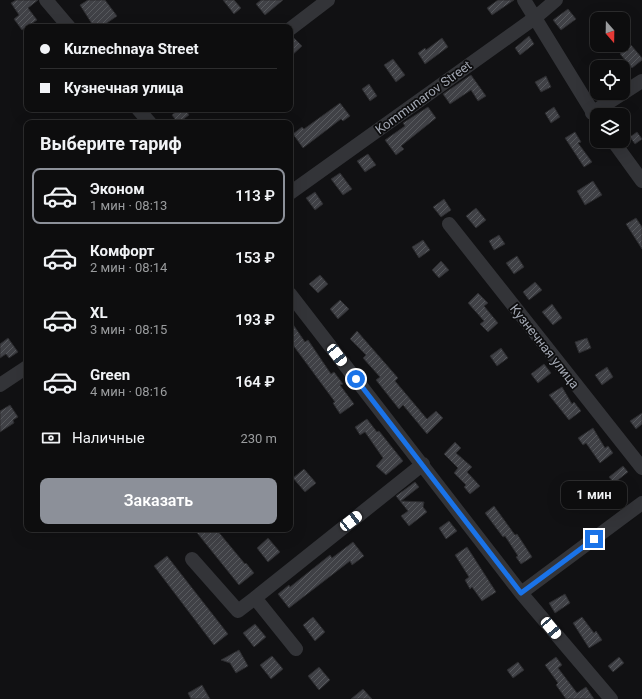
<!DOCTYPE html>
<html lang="ru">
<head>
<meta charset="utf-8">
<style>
  body { margin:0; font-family:Roboto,sans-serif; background:#1b1b1c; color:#f1f3f6; height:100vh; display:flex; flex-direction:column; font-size:15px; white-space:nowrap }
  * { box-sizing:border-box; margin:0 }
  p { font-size:13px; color:#9a9c9e }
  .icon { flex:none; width:22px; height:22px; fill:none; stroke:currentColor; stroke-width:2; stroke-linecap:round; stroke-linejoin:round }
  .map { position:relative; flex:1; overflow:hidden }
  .sheet { position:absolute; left:24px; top:120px; width:269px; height:412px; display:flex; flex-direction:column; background:#0d0d0e; border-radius:8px; box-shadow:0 4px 16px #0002,0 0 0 1px #2d2d2e }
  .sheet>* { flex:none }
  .top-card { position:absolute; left:24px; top:24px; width:269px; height:88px; border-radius:8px; box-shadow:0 4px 16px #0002,0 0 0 1px #2d2d2e; display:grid; align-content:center; height:88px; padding:0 16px; background:#0d0d0e }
  .needle { width:26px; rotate:160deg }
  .fabs { position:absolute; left:590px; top:12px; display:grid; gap:8px }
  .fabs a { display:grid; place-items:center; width:40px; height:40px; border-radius:8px; background:#0d0d0e; box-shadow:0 4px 16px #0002,0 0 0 1px #2d2d2e; font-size:20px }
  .end { position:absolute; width:18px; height:18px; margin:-9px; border:5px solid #1a73e8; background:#fff; box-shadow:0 0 0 2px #fff }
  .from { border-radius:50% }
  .bubble { position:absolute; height:28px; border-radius:8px; background:#0d0d0e; box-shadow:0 4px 16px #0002,0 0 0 1px #2d2d2e; font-size:13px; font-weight:600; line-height:28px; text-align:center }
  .car { position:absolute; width:12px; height:24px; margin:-12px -6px; border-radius:5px; box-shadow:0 0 3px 1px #0007; background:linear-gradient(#fff 24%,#345 0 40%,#fff 0 76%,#345 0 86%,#fff 0) }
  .top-card b { display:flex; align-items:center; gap:14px; height:38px; font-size:15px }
  .top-card b+b { border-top:1px solid #2d2d2e }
  .top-card i { width:10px; height:10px; background:#f1f3f6 }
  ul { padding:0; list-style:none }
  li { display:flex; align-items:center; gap:12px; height:56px; margin:0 8px 6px; padding:0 8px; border:2px solid transparent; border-radius:8px }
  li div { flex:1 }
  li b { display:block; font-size:15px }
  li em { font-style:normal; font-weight:600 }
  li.active { border-color:#8c9099 }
  li>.icon { width:36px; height:36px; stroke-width:1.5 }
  h2 { padding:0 16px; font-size:18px; line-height:48px }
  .pay { display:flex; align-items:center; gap:10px; height:44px; padding:0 16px; font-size:15px }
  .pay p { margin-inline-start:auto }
  .primary-button { display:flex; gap:8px; margin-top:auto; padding:8px 16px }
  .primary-button a { flex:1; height:46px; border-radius:8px; background:#8c9099; color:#fff; font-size:16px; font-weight:600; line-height:46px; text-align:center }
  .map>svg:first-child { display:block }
  .building { fill:url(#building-hatch); stroke:#2c2c2f }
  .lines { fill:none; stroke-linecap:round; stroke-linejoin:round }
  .minor { stroke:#333438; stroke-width:14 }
  .route { stroke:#1a73e8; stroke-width:5 }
  .labels { text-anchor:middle; stroke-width:3.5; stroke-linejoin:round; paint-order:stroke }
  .street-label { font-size:13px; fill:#a3a8b3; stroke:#0d0d0e }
</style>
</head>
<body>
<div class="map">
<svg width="642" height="699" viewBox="0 0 642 699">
  <defs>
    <pattern id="building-hatch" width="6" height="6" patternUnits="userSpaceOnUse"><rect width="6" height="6" fill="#404146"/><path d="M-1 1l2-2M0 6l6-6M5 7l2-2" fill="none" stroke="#585a5e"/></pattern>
  </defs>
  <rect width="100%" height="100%" fill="#111113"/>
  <path class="building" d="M16 0H38L28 8 37 20 22 30 14 19 19 15 11 3Z
    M88 0H105L117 16 101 27H94L80 5Z
    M223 0H234L241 8 234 14Z
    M261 0H283L265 15 256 4Z
    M498 0H514L492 15 487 8Z
    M568 9 576 19 561 30 553 20Z
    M529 36 534 44 520 55 515 48Z
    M290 37H293L302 46 290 57Z
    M442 38 448 47 425 64 418 53 425 48 426 50Z
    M631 45 642 58V60L632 68 620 54Z
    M393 59 405 75 396 82 384 65Z
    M471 75 486 96 478 101 471 90 450 104 443 94Z
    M546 76 551 87 541 92 535 82Z
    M369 84 377 96 370 101 362 89Z
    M340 103 350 116 343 121 341 119 303 148 293 134 302 127 304 129Z
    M428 107 436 118 401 146 404 149 396 155 385 140 405 126 403 123Z
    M554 107 560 117 551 123 545 113Z
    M180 109H185L189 115 178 123 172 115Z
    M575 132 581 142 578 143 592 162 584 167 565 138Z
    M637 132 642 139 635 144 630 137Z
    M368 154 376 165 365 172 357 161Z
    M340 173 352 189 343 195 331 179Z
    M593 181 602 195 585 205 577 191Z
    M315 192 323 204 315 210 306 198Z
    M444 199 451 210 441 217 433 207Z
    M476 208 486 220 476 228 466 216Z
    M636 218 642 227V249L626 224Z
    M499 235 505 244 494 250 489 241Z
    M423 240 430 250 419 258 412 247Z
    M517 256 524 267 514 274 506 263Z
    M441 261 449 270 439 278 432 270Z
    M320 275 328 284 318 293 309 284Z
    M535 282 542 290 529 300 523 292Z
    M478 293 488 303 484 306 498 323 488 332 480 324 484 321 468 303Z
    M340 300 349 309 338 319 330 309Z
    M552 304 562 318 553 325 542 312Z
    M290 320 305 342 308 340 331 374 334 372 343 384 340 385 354 404 340 414 333 403 335 402 290 341Z
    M357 331 398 378 395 381 427 419 436 411 443 418 427 434 403 405 399 409 376 380 380 377 363 358 366 355 350 339Z
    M8 338 18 352 9 358 6 354 0 358V344Z
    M587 338 591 348 579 353 575 342Z
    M501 348 508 358 497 366 490 356Z
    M544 364 551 373 538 383 531 374Z
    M607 367 613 377 602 385 595 375Z
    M562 387 572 404 574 402 581 411 569 420 549 395Z
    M10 405 18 417 13 420 14 423 0 432V411Z
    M642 413V424L636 429 630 421Z
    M367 419 377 432 379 431 403 461 386 475 376 466 383 458 365 432 360 435 355 427Z
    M593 428 605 448 608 446 613 453 600 463 586 443 583 445 578 438Z
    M455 442 461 448 456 453 472 467 467 472 480 486 470 494 464 487 466 485 454 473 458 468 444 454Z
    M623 466 628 472 614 483 609 477Z
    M304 469 316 483 305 492 293 478Z
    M415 482 419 487 401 501 424 502 423 507 427 512 409 526 401 516 408 511 396 496Z
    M494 506 515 535 517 534 532 557 521 564 516 557 518 556 505 536 503 537 485 513Z
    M449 521 457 531 446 539 439 528Z
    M194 529H216L245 564 246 563 254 573 239 585Z
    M268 538 280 552 268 562 257 548Z
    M353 542 364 556 352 565 350 561 289 608 278 594 289 585 290 587 330 555 332 558Z
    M467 547 496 592 482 601 472 587 470 589 465 580 469 577 455 555Z
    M167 556 228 634 214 645 154 566Z
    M565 594 570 603 555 613 549 603Z
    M313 617 325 632 315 641 303 625Z
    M582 617 594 633 596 631 602 640 589 648 573 623Z
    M255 624 266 637 254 647 243 633Z
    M239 650 248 666 236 673 230 663 221 660Z
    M272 656 283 669 271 679 260 665Z
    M556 657 562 665 558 668 577 693 586 687 594 699H566L556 685 558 683 545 665Z
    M619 657 624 663 613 672 608 666Z
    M518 662 524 670 513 678 507 670Z
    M319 667 330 680 319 690 308 676Z
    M202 685 210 699H191L188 693Z
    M363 689 372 699H351Z"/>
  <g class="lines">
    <path class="minor" d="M46 0 69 27
      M524 0 597 119
      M290 29 328 0
      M138 109 150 123
      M592 113 642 81
      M613 141 642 181
      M290 193 536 17 556 0
      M449 224 642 468
      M290 294 521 593 611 699
      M0 385 27 367
      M192 559 238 611 255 598 296 649
      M521 593 642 503
      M255 598 423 464"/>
  </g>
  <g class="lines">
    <path class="route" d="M356 379 521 593 594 539"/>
  </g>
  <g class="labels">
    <g class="street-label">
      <text transform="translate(423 97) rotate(-36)" y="5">Kommunarov Street</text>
      <text transform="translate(545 346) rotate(52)" y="5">Кузнечная улица</text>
    </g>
  </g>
</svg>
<div class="fabs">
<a><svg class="needle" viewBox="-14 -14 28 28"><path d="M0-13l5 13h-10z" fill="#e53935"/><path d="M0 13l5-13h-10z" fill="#9a9c9e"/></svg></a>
<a><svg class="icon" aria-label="locate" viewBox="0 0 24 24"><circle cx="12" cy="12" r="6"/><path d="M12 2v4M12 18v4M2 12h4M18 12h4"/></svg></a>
<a><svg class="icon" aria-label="layers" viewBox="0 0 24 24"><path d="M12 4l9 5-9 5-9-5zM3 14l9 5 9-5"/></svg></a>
</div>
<i class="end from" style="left:356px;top:379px"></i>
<i class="end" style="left:594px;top:539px"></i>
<div class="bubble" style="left:561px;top:481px;width:66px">1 мин</div>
<i class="car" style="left:337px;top:355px;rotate:142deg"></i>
<i class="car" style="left:351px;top:521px;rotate:52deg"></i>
<i class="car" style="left:551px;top:628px;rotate:140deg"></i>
<div class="top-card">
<b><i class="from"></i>Kuznechnaya Street</b>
<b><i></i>Кузнечная улица</b>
</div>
<section class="sheet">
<h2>Выберите тариф</h2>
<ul>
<li class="active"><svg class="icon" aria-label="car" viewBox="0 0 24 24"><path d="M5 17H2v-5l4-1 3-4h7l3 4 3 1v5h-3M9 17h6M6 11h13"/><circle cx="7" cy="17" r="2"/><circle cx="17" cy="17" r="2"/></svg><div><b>Эконом</b><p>1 мин · 08:13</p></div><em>113 ₽</em></li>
<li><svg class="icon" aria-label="car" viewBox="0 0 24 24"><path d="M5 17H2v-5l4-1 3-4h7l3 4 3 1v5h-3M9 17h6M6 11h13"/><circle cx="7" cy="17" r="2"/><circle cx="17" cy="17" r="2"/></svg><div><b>Комфорт</b><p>2 мин · 08:14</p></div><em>153 ₽</em></li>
<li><svg class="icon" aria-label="car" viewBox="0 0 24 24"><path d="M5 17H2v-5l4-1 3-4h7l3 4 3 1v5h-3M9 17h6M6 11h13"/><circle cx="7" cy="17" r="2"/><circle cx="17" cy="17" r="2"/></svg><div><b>XL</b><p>3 мин · 08:15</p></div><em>193 ₽</em></li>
<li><svg class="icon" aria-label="car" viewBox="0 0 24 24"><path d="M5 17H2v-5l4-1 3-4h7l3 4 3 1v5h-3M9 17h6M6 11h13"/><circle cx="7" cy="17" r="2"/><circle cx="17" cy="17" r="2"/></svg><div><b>Green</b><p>4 мин · 08:16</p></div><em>164 ₽</em></li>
</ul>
<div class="pay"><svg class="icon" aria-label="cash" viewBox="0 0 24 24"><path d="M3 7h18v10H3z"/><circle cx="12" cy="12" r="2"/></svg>Наличные<p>230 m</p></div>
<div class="primary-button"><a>Заказать</a></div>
</section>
</div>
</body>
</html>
